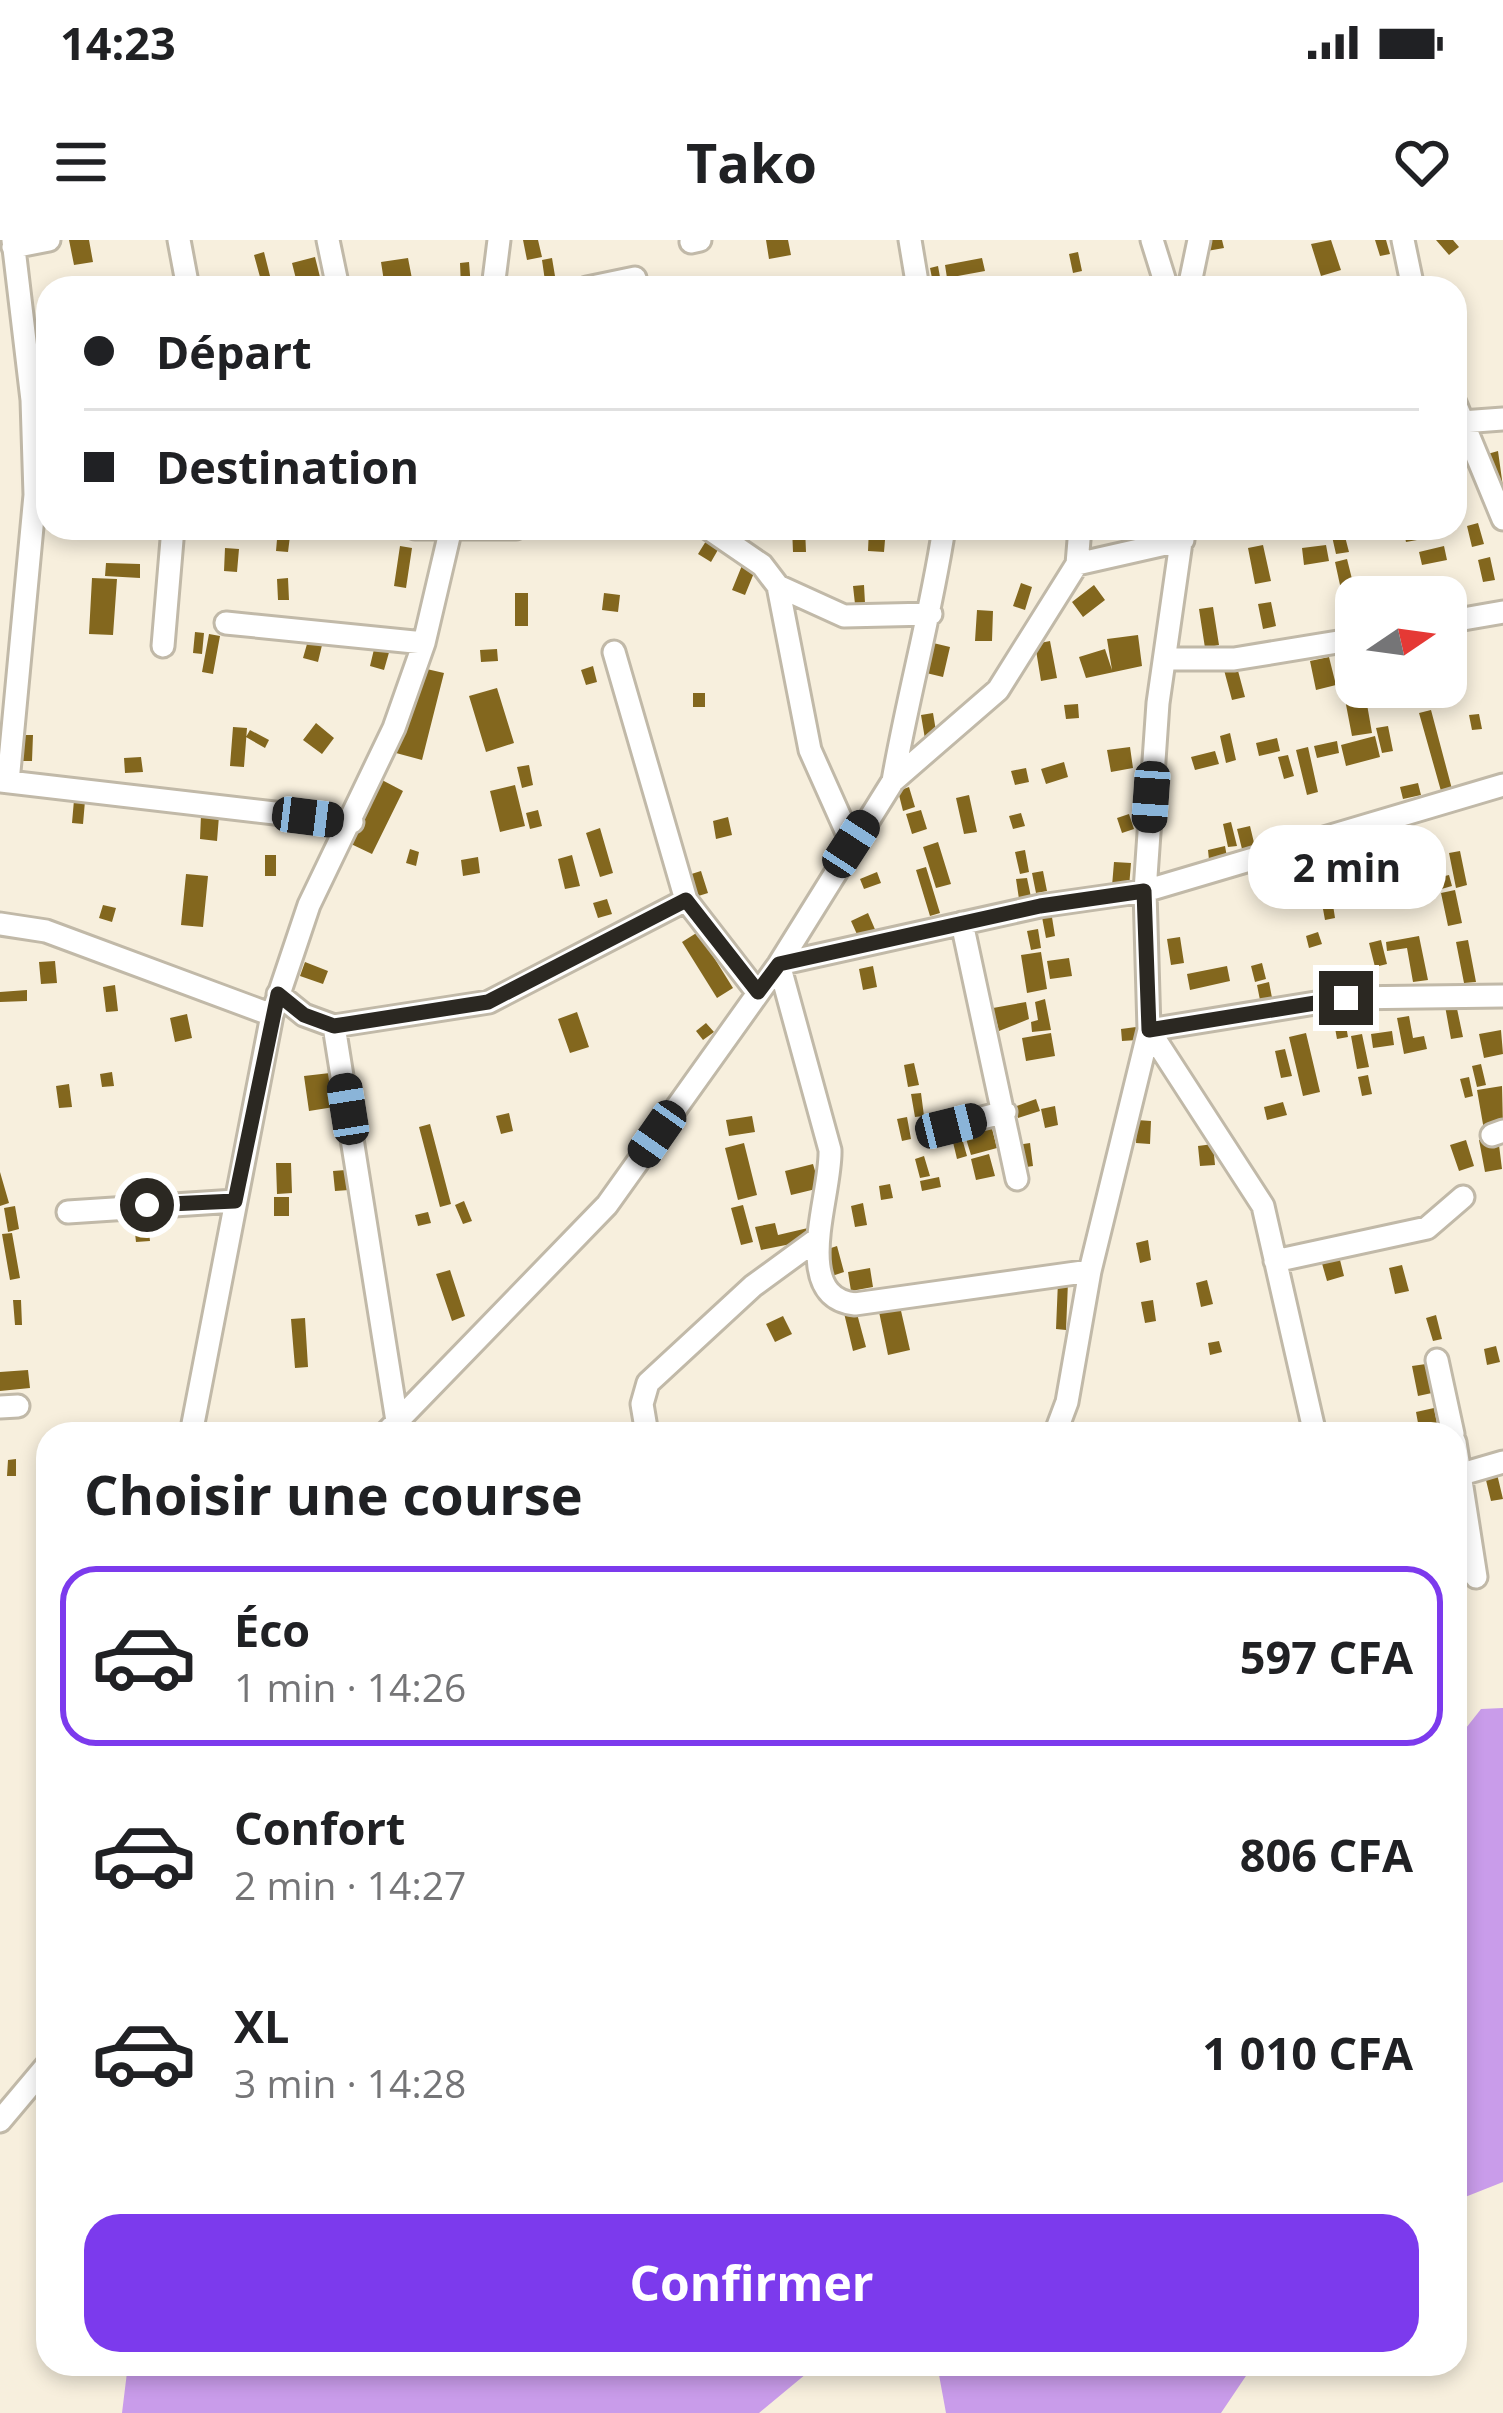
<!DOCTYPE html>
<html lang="fr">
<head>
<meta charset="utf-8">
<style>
  body { margin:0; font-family:"Open Sans",sans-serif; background:#f2f2f2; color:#202124; height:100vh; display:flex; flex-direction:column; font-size:45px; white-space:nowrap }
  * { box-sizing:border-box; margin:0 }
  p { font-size:39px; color:#757577 }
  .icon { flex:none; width:66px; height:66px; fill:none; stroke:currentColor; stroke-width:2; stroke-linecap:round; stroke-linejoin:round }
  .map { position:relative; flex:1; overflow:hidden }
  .details { position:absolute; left:36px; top:1182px; width:1431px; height:954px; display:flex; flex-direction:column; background:#fff; border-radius:36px; box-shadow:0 6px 18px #0003 }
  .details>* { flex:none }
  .hud { position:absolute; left:36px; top:36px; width:1431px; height:264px; border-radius:36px; box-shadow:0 6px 18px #0003; display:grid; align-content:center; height:264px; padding:0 48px; background:#fff }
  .needle { width:78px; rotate:77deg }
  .buttons { position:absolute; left:1335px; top:336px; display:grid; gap:24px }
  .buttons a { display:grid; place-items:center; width:132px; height:132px; border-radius:24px; background:#fff; box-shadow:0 6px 18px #0003; font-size:60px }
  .end { position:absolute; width:54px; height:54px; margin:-27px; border:15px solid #2b2822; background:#fff; box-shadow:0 0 0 6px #fff }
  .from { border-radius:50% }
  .bubble { position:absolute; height:84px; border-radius:36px; background:#fff; box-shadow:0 6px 18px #0003; font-size:39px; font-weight:700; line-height:84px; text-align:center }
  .car { position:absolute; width:36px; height:72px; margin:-36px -18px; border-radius:15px; box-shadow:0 0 9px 3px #0007; background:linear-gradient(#222 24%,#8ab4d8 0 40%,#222 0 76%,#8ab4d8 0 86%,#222 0) }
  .hud b { display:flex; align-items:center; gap:42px; height:114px; font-size:45px }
  .hud b+b { border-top:3px solid #e0e0e0 }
  .hud i { width:30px; height:30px; background:#202124 }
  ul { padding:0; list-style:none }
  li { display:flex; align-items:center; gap:36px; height:180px; margin:0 24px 18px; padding:0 24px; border:6px solid transparent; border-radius:36px }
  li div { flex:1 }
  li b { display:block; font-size:45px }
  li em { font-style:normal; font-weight:700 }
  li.selected { border-color:#7c3aed }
  li>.icon { width:108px; height:108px; stroke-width:1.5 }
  h2 { padding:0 48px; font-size:54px; line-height:144px }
  .cta { display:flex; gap:24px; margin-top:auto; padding:24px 48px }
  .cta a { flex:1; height:138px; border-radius:36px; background:#7c3aed; color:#fff; font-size:48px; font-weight:700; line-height:138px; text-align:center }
  .status { display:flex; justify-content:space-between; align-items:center; height:84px; padding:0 60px; background:#fff; direction:ltr }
  .status svg { height:33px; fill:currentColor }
  header { display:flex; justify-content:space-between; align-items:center; height:156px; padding:0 48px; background:#fff; font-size:54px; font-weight:700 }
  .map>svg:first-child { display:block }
  .forest { fill:#c99cea }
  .building { fill:#83671e }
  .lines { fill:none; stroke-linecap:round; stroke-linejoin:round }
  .minor-casing { stroke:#c1b9a8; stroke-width:27 }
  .minor { stroke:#fff; stroke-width:21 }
  .route { stroke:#2b2822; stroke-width:15 }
</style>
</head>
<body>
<div class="status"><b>14:23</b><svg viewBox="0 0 49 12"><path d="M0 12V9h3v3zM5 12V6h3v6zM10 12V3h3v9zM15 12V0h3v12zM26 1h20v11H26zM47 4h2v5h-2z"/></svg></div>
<header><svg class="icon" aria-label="menu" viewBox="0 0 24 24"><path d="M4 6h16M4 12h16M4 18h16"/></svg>Tako<svg class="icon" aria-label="heart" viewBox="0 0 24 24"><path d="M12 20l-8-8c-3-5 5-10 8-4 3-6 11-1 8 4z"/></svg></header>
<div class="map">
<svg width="1503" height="2173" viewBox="0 0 1503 2173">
  <rect width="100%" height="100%" fill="#f7efdd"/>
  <path class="forest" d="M1503 1468V1942L1455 1961V1502L1481 1469Z
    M128 2124H818L759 2173H122Z
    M937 2124H1254L1221 2173H946Z"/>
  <path class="building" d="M69 0H89L93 22 74 25Z
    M523 0H538L542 17 527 20Z
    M766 0H788L791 15 769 19Z
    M1205 0H1222L1224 8 1207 11Z
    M1331 0 1341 30 1321 36 1311 4Z
    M1375 0H1386L1390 14 1380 16Z
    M1436 0H1453L1459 7 1449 15Z
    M264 12 273 48H263L254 15Z
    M1078 12 1082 31 1073 33 1069 14Z
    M315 17 321 41 298 47 292 23Z
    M408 18 413 44 385 48 381 22Z
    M552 18 557 48H546L542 20Z
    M982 18 985 31 947 38 945 25Z
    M469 22 471 48H461L460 23Z
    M938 26 942 48H934L930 28Z
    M853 36 855 48H825L824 43Z
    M1498 211 1503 247 1494 250 1484 215Z
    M1478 283 1484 304 1472 307 1467 286Z
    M278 288H291L288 312 276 311Z
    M792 288H805L806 312H793Z
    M869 288H886L884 312 868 311Z
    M1403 288H1414L1417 300 1406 302Z
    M1343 289 1349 312 1336 314 1331 292Z
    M706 301 719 308 711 322 698 314Z
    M1263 305 1271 341 1255 344 1248 308Z
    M1326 305 1329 321 1304 325 1302 308Z
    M400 306 412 308 406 348 394 346Z
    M1444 306 1447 320 1422 325 1419 312Z
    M225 308 239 309 237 332 224 331Z
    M1490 317 1495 340 1483 342 1478 320Z
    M1347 319 1353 343 1340 345 1335 322Z
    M106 323 140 324V338L105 336Z
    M743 323 756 328 745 355 732 350Z
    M92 338 117 339 113 395 89 394Z
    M288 338 289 360H278L277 339Z
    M1021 343 1032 347 1025 370 1013 366Z
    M864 345 865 363 855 364 853 346Z
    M1094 345 1105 360 1083 377 1072 362Z
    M515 353H528V386H515Z
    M604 353 620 355 618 372 602 370Z
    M1271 362 1276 386 1263 389 1258 364Z
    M1213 367 1219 405 1205 408 1199 369Z
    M977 370 993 371 992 401H975Z
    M195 392 204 393 202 414 193 413Z
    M209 394 220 396 213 434 202 432Z
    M1138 395 1142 426 1086 438 1079 417 1105 409 1112 430 1107 399Z
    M309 397 323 401 318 422 303 418Z
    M1050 401 1057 438 1041 441 1035 404Z
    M929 402 950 407 943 437 922 432Z
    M375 405 390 409 384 430 370 426Z
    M497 409 498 421 481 422 480 410Z
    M1356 411V439L1349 440 1348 412Z
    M1329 417 1336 445 1316 450 1310 421Z
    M593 426 597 442 586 445 581 430Z
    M418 427 444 433 422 520 396 513Z
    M1237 427 1245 457 1232 460 1224 430Z
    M1364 447 1372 493 1352 496 1343 449Z
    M1372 447H1384L1388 463 1376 466Z
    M497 448 514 503 486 512 469 456Z
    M693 453H705V467H693Z
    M1078 464 1079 478 1066 479 1064 465Z
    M1431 470 1452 549 1441 551 1419 473Z
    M933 473 937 497 925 499 921 475Z
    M1479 474 1482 489 1472 490 1469 475Z
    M316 483 334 498 322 514 303 500Z
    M1388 486 1393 511 1382 513 1376 488Z
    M233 487 247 488 244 527 230 526Z
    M250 490 269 500 265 508 246 497Z
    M1230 493 1236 520 1226 523 1220 496Z
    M19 495H33L32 521H18Z
    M1375 496 1380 517 1346 526 1341 505Z
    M1277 498 1280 511 1259 516 1256 503Z
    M1337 501 1339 513 1317 518 1314 506Z
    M1130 507 1133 528 1111 532 1107 510Z
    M1308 507 1318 552 1307 555 1296 510Z
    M1215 511 1219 524 1195 530 1191 517Z
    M1288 515 1294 536 1284 539 1278 517Z
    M141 517 143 532 125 533 124 518Z
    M1064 522 1068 537 1046 544 1041 529Z
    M529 525 533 545 522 548 517 527Z
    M1026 528 1029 542 1015 545 1011 531Z
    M382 540 403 551 372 614 351 604Z
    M1418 543 1421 555 1403 559 1400 547Z
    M515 545 525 586 500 592 490 551Z
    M909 547 915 567 903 571 898 551Z
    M969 555 977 592 964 594 956 558Z
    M74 560 85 561 83 584 72 583Z
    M538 570 542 586 530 589 526 573Z
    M921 570 927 589 912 594 906 574Z
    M1021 573 1025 586 1013 589 1009 576Z
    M1129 574 1134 589 1122 593 1117 578Z
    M201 575 219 576 217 601 200 599Z
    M728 577 732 595 716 599 713 581Z
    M1231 582 1237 606 1228 607 1223 584Z
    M1250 586 1256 611 1243 613 1237 589Z
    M600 588 613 633 600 637 586 593Z
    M938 602 951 644 936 648 923 607Z
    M1225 606 1227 617 1209 620 1208 610Z
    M410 609 419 612 416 626 406 623Z
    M1025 610 1029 632 1020 634 1015 612Z
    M1460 611 1467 645 1456 648 1449 613Z
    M265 615H276V636H265Z
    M572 615 580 646 565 649 558 619Z
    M478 617 480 633 463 636 461 620Z
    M1114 622 1131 623 1129 647 1112 646Z
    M926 627 940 673 930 676 916 630Z
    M701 631 708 653 692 658 685 636Z
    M1043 631 1047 651 1036 653 1032 633Z
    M877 632 881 643 864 649 860 639Z
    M186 634 208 636 203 687 181 685Z
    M1449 635 1452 646 1431 652 1428 640Z
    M1027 638 1031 657 1019 659 1016 639Z
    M1330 645 1335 678 1325 680 1319 647Z
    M1455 650 1462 683 1448 686 1441 653Z
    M607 659 612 674 598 678 593 663Z
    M103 665 116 668 112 682 99 678Z
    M1051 671 1055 696 1046 698 1041 672Z
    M868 673 877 694 860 701 851 681Z
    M1038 689 1041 708 1031 710 1027 691Z
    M698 692 733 748 717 758 682 702Z
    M1318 692 1322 704 1309 708 1306 696Z
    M1419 696 1428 740 1413 742 1407 708 1387 711 1386 702Z
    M1180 697 1184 723 1171 725 1167 699Z
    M1381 700 1387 724 1375 727 1369 703Z
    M1468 700 1476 742 1464 743 1456 702Z
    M1041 712 1047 749 1027 753 1021 715Z
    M1069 718 1072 736 1050 739 1047 721Z
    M55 721 57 743 41 744 39 722Z
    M305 722 328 731 323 744 300 736Z
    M1262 723 1266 739 1255 742 1251 726Z
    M873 726 877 747 863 750 859 729Z
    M1227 726 1230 741 1190 750 1187 734Z
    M1269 742 1273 763 1261 765 1257 745Z
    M115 745 118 771 106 772 103 747Z
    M27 750V761L0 762V752Z
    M1045 759 1051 790 1032 792 1031 782 1038 780 1035 762Z
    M1026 762 1029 779 999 791 993 768Z
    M1342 763 1348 797 1337 799 1331 766Z
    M1456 764 1463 797 1451 799 1445 766Z
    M577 772 589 807 570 813 558 779Z
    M187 774 192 798 175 802 170 778Z
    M1409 776 1413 798 1424 796 1427 809 1404 814 1397 778Z
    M706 783 714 792 703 800 696 791Z
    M1136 787 1137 800 1122 801 1121 789Z
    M1501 790 1503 814 1484 818 1479 794Z
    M1392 791 1394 805 1373 808 1371 794Z
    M1051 793 1055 816 1026 821 1022 798Z
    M1306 793 1320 852 1303 856 1289 797Z
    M1362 794 1369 827 1357 829 1351 796Z
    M1285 809 1292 836 1281 838 1275 811Z
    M914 823 919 845 908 847 904 825Z
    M1481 824 1486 845 1477 847 1472 826Z
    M112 832 114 846 102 847 100 834Z
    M330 833 334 867 309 871 304 836Z
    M1368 835 1372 854 1362 856 1358 837Z
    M1469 837 1473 856 1465 858 1460 839Z
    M69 844 72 867 59 868 56 846Z
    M1502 846 1503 887 1484 890 1477 850Z
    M921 853 924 876 915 877 911 854Z
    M1036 859 1040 871 1018 878 1014 867Z
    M1283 862 1287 875 1267 880 1264 867Z
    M1055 866 1058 885 1045 888 1041 869Z
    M509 873 513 891 501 894 496 876Z
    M752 876 755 892 729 896 726 880Z
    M907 877 911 899 902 901 897 879Z
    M1137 880 1151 881 1150 904 1136 903Z
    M430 884 451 964 440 967 419 887Z
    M991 885 997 908 971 915 964 892Z
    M961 895 967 916 957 919 952 898Z
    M1498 897 1502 929 1485 932 1479 900Z
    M1466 900 1474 926 1459 931 1450 905Z
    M744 903 757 955 738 960 725 908Z
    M1030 903 1033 926 1020 928 1017 905Z
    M1213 904 1215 925 1200 926 1198 906Z
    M989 914 995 936 976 940 971 919Z
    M924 916 930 936 920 938 915 919Z
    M276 923H291L292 953 277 954Z
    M813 924 820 948 791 955 785 931Z
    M346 930 349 950 335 951 333 931Z
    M0 932 9 963 0 966Z
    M939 937 941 947 922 951 920 941Z
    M890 944 893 958 881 960 879 946Z
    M274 957H289V976H274Z
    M464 961 472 981 463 984 455 965Z
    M863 963 867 985 855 987 851 966Z
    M743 965 753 1002 741 1005 731 968Z
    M15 966 19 989 8 992 4 968Z
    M428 972 431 983 418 986 415 975Z
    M147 974 150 1001 136 1002 133 975Z
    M775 983 778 995 808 988 811 1000 761 1010 755 987Z
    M12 993 20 1038 10 1040 2 994Z
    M1148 1000 1151 1020 1140 1023 1136 1003Z
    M837 1006 844 1032 829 1037 822 1011Z
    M1337 1008 1344 1036 1327 1041 1319 1013Z
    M1402 1025 1409 1051 1395 1054 1389 1028Z
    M870 1028 873 1047 851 1051 848 1032Z
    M450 1030 465 1076 452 1081 436 1034Z
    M1207 1040 1213 1064 1201 1067 1196 1043Z
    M1058 1041 1068 1042 1066 1090 1056 1089Z
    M13 1060H21L22 1085H15Z
    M1153 1060 1156 1081 1145 1083 1141 1062Z
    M899 1062 910 1110 888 1115 878 1067Z
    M856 1070 866 1107 853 1111 844 1073Z
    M1436 1075 1442 1099 1433 1101 1426 1078Z
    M783 1076 792 1094 775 1102 766 1084Z
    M305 1078 308 1127 295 1128 291 1079Z
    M1219 1101 1222 1112 1210 1115 1208 1103Z
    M1496 1106 1500 1122 1487 1125 1484 1109Z
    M1426 1124 1432 1153 1418 1156 1412 1126Z
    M28 1130 30 1148 0 1151V1132Z
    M1434 1168 1439 1194H1420L1416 1172Z
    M16 1219V1236H7L8 1220Z
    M1497 1234 1503 1259 1491 1261 1485 1236Z"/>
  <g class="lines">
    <defs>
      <path id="minor" d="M179 0 188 48
        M328 0 338 48
        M910 0 918 48
        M1152 0 1167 48
        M1403 0 1413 48
        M691 2 700 0
        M13 7 49 0
        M493 48 499 0
        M587 48 635 38
        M1189 48 1199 0
        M1455 163 1503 279
        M1462 182 1503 179
        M415 288H516
        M708 288 762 325 778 346 810 510 852 604
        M1080 288 1077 324 998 450 893 541 779 724 830 910C832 954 789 1057 855 1064L1090 1031
        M1183 288 1158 463 1145 651 1503 545
        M1077 324 1183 300
        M778 346 844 376 931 374
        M1446 382 1503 372
        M226 383 424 403
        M163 406 173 288
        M614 412 686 660 758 753
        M1165 419H1234L1356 399
        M0 541 352 582
        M893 541C908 455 931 374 944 288
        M8 542 35 255 32 160 13 0
        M962 683 1017 939
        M0 684 46 691 272 775
        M278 754 304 775 334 786 489 762 686 660
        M334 786 397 1181
        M951 886 1005 872
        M1492 895 1503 891
        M68 972 235 961
        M1275 1021 1427 988 1463 957
        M1437 1120 1453 1194
        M0 1167 18 1166
        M191 1194 272 775 309 665 394 488 424 403 451 288
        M385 1194 607 965 779 724 1040 666 1145 651 1149 790 1346 758 1503 756
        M647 1194 642 1164 648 1143 753 1046 816 1000
        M1055 1194 1067 1162 1090 1031 1149 790 1263 966 1315 1194
        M1455 1202 1476 1337
        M1455 1236 1503 1222
        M0 1881 48 1824"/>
    </defs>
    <use href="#minor" class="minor-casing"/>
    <use href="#minor" class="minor"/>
  </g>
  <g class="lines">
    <path class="route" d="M147 965 235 961 278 754 304 775 334 786 488 762 686 660 758 752 779 724 1040 666 1144 651 1149 790 1346 758"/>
  </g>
</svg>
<div class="buttons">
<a><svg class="needle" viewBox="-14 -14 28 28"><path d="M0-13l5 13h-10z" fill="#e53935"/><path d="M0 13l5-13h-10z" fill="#757577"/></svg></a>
</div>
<i class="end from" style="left:147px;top:965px"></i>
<i class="end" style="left:1346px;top:758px"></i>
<div class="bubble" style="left:1248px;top:585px;width:198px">2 min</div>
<i class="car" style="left:1151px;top:557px;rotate:184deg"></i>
<i class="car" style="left:308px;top:577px;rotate:97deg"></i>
<i class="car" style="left:851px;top:604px;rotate:33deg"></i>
<i class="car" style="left:348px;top:869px;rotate:351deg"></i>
<i class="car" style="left:951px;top:886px;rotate:76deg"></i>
<i class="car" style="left:657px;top:894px;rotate:215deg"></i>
<div class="hud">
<b><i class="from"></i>Départ</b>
<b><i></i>Destination</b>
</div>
<section class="details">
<h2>Choisir une course</h2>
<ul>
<li class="selected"><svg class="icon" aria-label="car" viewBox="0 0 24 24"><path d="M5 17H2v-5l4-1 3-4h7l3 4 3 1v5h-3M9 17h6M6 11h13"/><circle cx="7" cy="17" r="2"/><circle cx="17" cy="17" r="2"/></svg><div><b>Éco</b><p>1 min · 14:26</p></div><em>597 CFA</em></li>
<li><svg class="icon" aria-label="car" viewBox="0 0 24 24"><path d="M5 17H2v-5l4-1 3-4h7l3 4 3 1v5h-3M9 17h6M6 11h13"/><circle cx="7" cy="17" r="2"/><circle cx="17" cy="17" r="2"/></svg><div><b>Confort</b><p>2 min · 14:27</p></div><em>806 CFA</em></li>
<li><svg class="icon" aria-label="car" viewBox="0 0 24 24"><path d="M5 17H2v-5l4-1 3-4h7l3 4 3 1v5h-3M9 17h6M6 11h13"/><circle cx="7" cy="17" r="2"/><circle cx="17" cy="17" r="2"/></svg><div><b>XL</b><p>3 min · 14:28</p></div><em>1 010 CFA</em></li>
</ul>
<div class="cta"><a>Confirmer</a></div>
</section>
</div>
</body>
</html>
